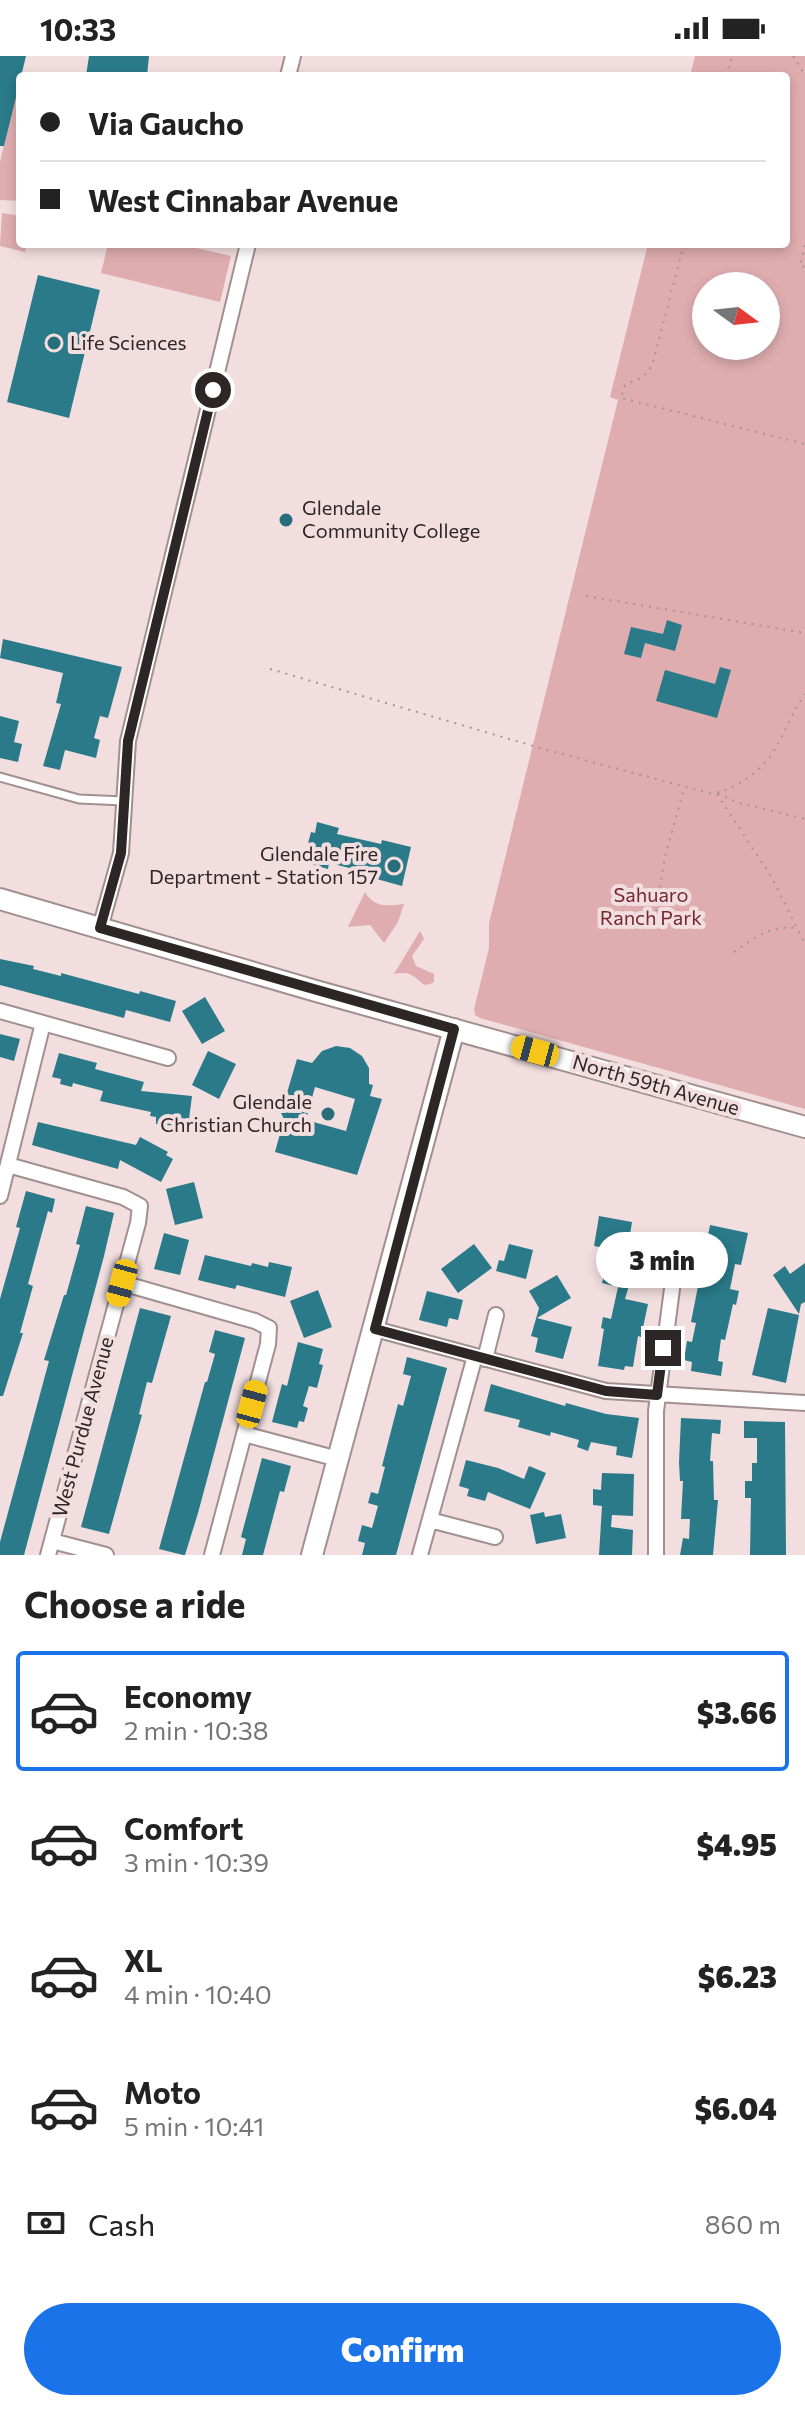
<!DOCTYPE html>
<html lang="en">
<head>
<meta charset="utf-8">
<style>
  body { margin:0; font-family:Commissioner,sans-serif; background:#f2f2f2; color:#222; height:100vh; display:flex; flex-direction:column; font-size:30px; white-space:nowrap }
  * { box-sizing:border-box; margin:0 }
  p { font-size:26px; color:#767676 }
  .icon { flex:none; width:44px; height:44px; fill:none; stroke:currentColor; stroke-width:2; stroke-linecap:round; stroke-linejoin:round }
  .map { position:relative; height:1499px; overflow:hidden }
  .sheet { display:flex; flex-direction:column; background:#fff; flex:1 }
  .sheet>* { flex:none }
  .guide { position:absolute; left:16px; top:16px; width:774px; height:176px; border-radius:8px; box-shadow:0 4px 12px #0003; display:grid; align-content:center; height:176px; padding:0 24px; background:#fff }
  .needle { width:52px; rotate:105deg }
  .controls { position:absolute; left:692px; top:216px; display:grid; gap:16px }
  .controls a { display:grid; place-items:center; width:88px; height:88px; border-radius:50%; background:#fff; box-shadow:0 4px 12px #0003; font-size:40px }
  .end { position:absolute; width:36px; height:36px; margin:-18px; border:10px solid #2d2626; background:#fff; box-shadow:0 0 0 4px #fff }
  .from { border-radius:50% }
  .bubble { position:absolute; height:56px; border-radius:28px; background:#fff; box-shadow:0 4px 12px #0003; font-size:26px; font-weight:800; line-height:56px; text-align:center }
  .car { position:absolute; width:24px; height:48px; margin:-24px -12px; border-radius:10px; box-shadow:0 0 6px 2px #0007; background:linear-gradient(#f5c518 24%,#345 0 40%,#f5c518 0 76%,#345 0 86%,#f5c518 0) }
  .guide b { display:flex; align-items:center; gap:28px; height:76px; font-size:30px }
  .guide b+b { border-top:2px solid #e0e0e0 }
  .guide i { width:20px; height:20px; background:#222 }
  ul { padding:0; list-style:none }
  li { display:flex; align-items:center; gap:24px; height:120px; margin:0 16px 12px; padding:0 8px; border:4px solid transparent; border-radius:8px }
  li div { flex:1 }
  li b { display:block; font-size:30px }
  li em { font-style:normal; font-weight:800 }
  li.current { border-color:#1a73e8 }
  li>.icon { width:72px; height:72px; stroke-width:1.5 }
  h2 { padding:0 24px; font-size:36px; line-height:96px }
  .pay { display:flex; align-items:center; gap:20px; height:88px; padding:0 24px; font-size:30px }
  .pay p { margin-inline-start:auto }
  .button { display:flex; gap:16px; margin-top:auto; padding:16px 24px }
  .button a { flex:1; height:92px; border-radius:48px; background:#1a73e8; color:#fff; font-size:32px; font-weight:800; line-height:92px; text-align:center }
  .status { display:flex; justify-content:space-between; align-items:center; height:56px; padding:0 40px; background:#fff; direction:ltr }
  .status svg { height:22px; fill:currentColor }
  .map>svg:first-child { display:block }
  .green { fill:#dfadaf; fill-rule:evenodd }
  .building { fill:#2a7a89; fill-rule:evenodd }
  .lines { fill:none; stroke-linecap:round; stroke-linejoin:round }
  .lane-casing { stroke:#a28f90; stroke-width:11 }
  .street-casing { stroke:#a28f90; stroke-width:18 }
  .secondary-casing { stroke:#a28f90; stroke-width:24 }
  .path { stroke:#a59697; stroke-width:2; stroke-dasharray:2 6; stroke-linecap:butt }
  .lane { stroke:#fff; stroke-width:7 }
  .street { stroke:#fff; stroke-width:14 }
  .secondary { stroke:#fff; stroke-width:20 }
  .route { stroke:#2d2626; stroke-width:10 }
  .poi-dot { fill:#276d7b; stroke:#f2dedf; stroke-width:3 }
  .labels { text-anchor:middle; stroke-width:8; stroke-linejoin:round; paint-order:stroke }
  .poi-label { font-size:20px; fill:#2d2626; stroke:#f2dedf; text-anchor:start }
  .park-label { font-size:20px; fill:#752833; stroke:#f2dedf }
  .street-label { font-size:20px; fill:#2d2626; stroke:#f2dedf }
</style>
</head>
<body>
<div class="status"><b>10:33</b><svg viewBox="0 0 49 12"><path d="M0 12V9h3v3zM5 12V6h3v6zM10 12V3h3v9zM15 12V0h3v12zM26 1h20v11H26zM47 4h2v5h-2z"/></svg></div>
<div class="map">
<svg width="805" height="1499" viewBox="0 0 805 1499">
  <rect width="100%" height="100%" fill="#f2dedf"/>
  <path class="green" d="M695 0H805V1053L480 962 475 959 474 953 489 892V867L618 344 610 341 648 188H786V20H690ZM706 230H766V290H706Z
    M18 30 20 145 0 144V106Z
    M2 157 20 160V188H27L25 196 0 190Z
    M108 188H179L231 200 220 246 101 217Z
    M365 836C374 852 388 850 404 848L398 866 384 887 370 869 348 871Z
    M420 875 424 883 412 900 416 910 434 918V926C422 933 422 925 413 920 407 916 400 917 394 918Z"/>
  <path class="building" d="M0 0H26L4 90H0Z
    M89 0H149L147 20H86Z
    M38 219 100 234 69 362 7 346Z
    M667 564 682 569 675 595 645 587 641 602 624 598 631 571 663 578Z
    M3 583 122 611 108 662 100 660 94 682 100 684 96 702 65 694 60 714 43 710 61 648 56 647 63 617 0 602Z
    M720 611 731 614 717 662 656 645 665 614 715 628Z
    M0 660 19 665 14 686 22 688 18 706 0 702Z
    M317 766 339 772 337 778 381 788 382 784 411 791 402 830 373 822 374 818 329 807 328 813 306 807 309 796 306 795 311 776 315 777Z
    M0 903 34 910 33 913 61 920V917L139 938 140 935 176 945 170 966 126 954 124 962 0 929Z
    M205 941 225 975 202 988 182 955Z
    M0 978 20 983 14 1005 0 1001Z
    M336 990 350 992 362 1000 369 1012V1028L373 1029 370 1040 382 1043 357 1119 275 1096 284 1063 281 1057 297 1003 312 1007 322 995ZM315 1031 355 1043 346 1075 306 1064Z
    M208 995 236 1008 219 1043 192 1029Z
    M59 997 97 1007 95 1013 144 1026 141 1035 192 1040 188 1071 156 1068V1061L150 1060 151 1056 100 1045 103 1035 73 1027 72 1031 60 1028 61 1023 52 1021Z
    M38 1066 136 1089 140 1081 168 1096 166 1099 173 1103 161 1126 120 1104 118 1113 32 1089Z
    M194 1126 203 1162 175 1169 166 1133Z
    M26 1135 55 1143 52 1157 48 1155 28 1228 33 1230 20 1277H23L3 1340H0V1243L20 1172 16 1171Z
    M86 1150 114 1157 104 1200 24 1499H0V1486L49 1305 44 1304 64 1239H66L80 1189 76 1188Z
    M599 1160 632 1166 629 1185 622 1183 619 1204 635 1209 625 1243 648 1248 641 1281 638 1280 633 1311 625 1310 624 1314 598 1310 604 1273 601 1272 603 1261 611 1263 618 1231 602 1227 611 1193 594 1190Z
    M710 1169 748 1177 741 1209 735 1208 730 1233 739 1235 736 1249 733 1248 725 1284 721 1283 718 1305 723 1306 721 1320 691 1315 692 1306 684 1304 687 1285 692 1286 696 1267 691 1266Z
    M164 1177 189 1184 180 1219 154 1213Z
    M474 1188 492 1212 458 1237 441 1213Z
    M509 1188 533 1194 526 1223 496 1215 499 1204 504 1205Z
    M205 1199 251 1210 252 1207 268 1211 269 1206 292 1211 285 1241 237 1229 235 1233 198 1224Z
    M805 1207V1246L801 1248 799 1258 773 1219 785 1210 790 1218Z
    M557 1219 571 1242 537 1262 572 1271 563 1303 535 1296 538 1282 531 1280 539 1252 529 1235Z
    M318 1234 332 1271 304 1282 290 1245Z
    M427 1235 463 1244 458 1264 449 1262 447 1271 419 1264Z
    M140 1252 171 1260 152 1327 147 1326 139 1358 142 1359 109 1478 81 1471Z
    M768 1252 799 1259 786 1327 752 1319Z
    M215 1274 245 1282 198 1457 185 1499H183L159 1493 205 1326H207L215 1298 209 1296Z
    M298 1286 323 1293 319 1308 323 1309 317 1332 309 1330 303 1350 308 1352 304 1366 299 1365 297 1372 272 1366 282 1328 287 1330Z
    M407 1301 447 1312 396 1499H362L365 1487 358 1485 362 1469 372 1472 378 1450 368 1447 371 1436 378 1438 385 1411 382 1410 398 1348 403 1350 411 1320 403 1318Z
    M491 1328 565 1350 566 1347 606 1358 639 1362 632 1402 616 1399 617 1391 591 1386 588 1395 577 1391 579 1384 551 1376 550 1380 518 1371 520 1364 484 1355Z
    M681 1362 721 1364 720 1378 712 1377 710 1405H713L714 1444H718L713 1499H680L683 1482 689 1483 690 1463H681L683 1425H680L679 1406Z
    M744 1365 785 1366 786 1499H750L751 1442H745V1425H752V1407H757V1382H744Z
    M262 1402 291 1410 284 1436 280 1435 263 1499H242L246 1483 241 1481Z
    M466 1404 498 1412 524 1423 529 1410 546 1417 530 1453 488 1436 485 1445 467 1440 469 1433 459 1430Z
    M602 1417 634 1418 633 1460 612 1459 611 1471 633 1474 632 1499H599L602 1450 593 1449V1433L601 1434Z
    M544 1456 545 1461 561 1458 566 1482 536 1488 530 1459Z"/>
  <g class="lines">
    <defs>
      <path id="lane" d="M0 721 79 743 124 745"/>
      <path id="street" d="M288 20 293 0
        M100 872 121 797 128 685 248 188
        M0 955 168 1002
        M8 1109 123 1141 140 1150 138 1167 48 1499
        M0 1140 43 967
        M122 1227 255 1265 269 1272 268 1288 212 1499
        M375 1273 606 1335 805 1347
        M485 1303 496 1259
        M244 1378 338 1403
        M430 1464 495 1481
        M52 1485 106 1499
        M420 1499 475 1300
        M656 1499V1355L672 1233 668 1196"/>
      <path id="secondary" d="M0 843 316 935 805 1071
        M312 1499 454 973"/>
    </defs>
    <use href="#lane" class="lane-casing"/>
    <use href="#street" class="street-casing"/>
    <use href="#secondary" class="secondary-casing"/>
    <path class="path" d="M793 0 805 19
      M726 20 732 0
      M684 188 652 310 643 321 625 329 621 342 805 388
      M805 189 800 210 805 211
      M586 540 805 577
      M270 613 547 694 709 737C725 736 736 730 749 721 782 698 783 668 805 638
      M718 737 736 746 805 763
      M717 738 771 820 805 888
      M655 863 665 801 684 732
      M734 896C754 882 771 869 796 872"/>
    <use href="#lane" class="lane"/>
    <use href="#street" class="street"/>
    <use href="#secondary" class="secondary"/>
  </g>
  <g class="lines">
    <path class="route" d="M213 334 128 685 121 797 100 872 454 973 375 1273 606 1335 657 1339 663 1292"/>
  </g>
  <g class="poi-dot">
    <circle cx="54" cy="287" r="8"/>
    <circle cx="286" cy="464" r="8"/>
    <circle cx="394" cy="810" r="8"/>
    <circle cx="328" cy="1058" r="8"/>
  </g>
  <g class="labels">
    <g class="poi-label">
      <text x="70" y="294">Life Sciences</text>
      <text x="302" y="459">Glendale<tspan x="302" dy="23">Community College</tspan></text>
      <text x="378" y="805" text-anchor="end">Glendale Fire<tspan x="378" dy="23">Department - Station 157</tspan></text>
      <text x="312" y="1053" text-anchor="end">Glendale<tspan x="312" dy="23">Christian Church</tspan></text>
    </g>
    <g class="park-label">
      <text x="651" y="846">Sahuaro<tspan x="651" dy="23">Ranch Park</tspan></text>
    </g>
    <g class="street-label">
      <text transform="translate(656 1029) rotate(16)" y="7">North 59th Avenue</text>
      <text transform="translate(83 1371) rotate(-75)" y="7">West Purdue Avenue</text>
    </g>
  </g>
</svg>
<div class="controls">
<a><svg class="needle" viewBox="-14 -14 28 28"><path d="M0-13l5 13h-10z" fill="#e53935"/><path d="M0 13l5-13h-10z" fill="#767676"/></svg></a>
</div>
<i class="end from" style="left:213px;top:334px"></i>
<i class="end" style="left:663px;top:1292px"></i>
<div class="bubble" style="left:596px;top:1176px;width:132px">3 min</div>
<i class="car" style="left:535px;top:995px;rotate:285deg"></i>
<i class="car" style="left:122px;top:1227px;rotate:195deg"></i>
<i class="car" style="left:252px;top:1348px;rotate:15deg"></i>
<div class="guide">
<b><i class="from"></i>Via Gaucho</b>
<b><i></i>West Cinnabar Avenue</b>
</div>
</div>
<section class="sheet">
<h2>Choose a ride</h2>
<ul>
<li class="current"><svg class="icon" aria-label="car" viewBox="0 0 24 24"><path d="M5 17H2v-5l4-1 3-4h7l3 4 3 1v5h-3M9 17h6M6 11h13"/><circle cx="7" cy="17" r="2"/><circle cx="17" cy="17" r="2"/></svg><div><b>Economy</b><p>2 min · 10:38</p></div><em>$3.66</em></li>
<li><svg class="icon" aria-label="car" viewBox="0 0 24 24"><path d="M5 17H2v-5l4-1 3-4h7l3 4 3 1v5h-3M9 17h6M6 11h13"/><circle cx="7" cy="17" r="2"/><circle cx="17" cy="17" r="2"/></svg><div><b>Comfort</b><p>3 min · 10:39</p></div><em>$4.95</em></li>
<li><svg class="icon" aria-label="car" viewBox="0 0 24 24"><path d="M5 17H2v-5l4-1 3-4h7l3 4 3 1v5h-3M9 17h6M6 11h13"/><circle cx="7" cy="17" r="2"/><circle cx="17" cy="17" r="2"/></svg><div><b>XL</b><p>4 min · 10:40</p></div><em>$6.23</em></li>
<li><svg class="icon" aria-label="car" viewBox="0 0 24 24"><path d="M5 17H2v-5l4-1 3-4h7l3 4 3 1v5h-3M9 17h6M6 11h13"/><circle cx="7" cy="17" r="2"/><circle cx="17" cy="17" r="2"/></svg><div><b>Moto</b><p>5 min · 10:41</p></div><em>$6.04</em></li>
</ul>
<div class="pay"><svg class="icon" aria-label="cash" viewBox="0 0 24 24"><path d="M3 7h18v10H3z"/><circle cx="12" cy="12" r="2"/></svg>Cash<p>860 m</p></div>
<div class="button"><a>Confirm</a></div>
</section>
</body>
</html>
